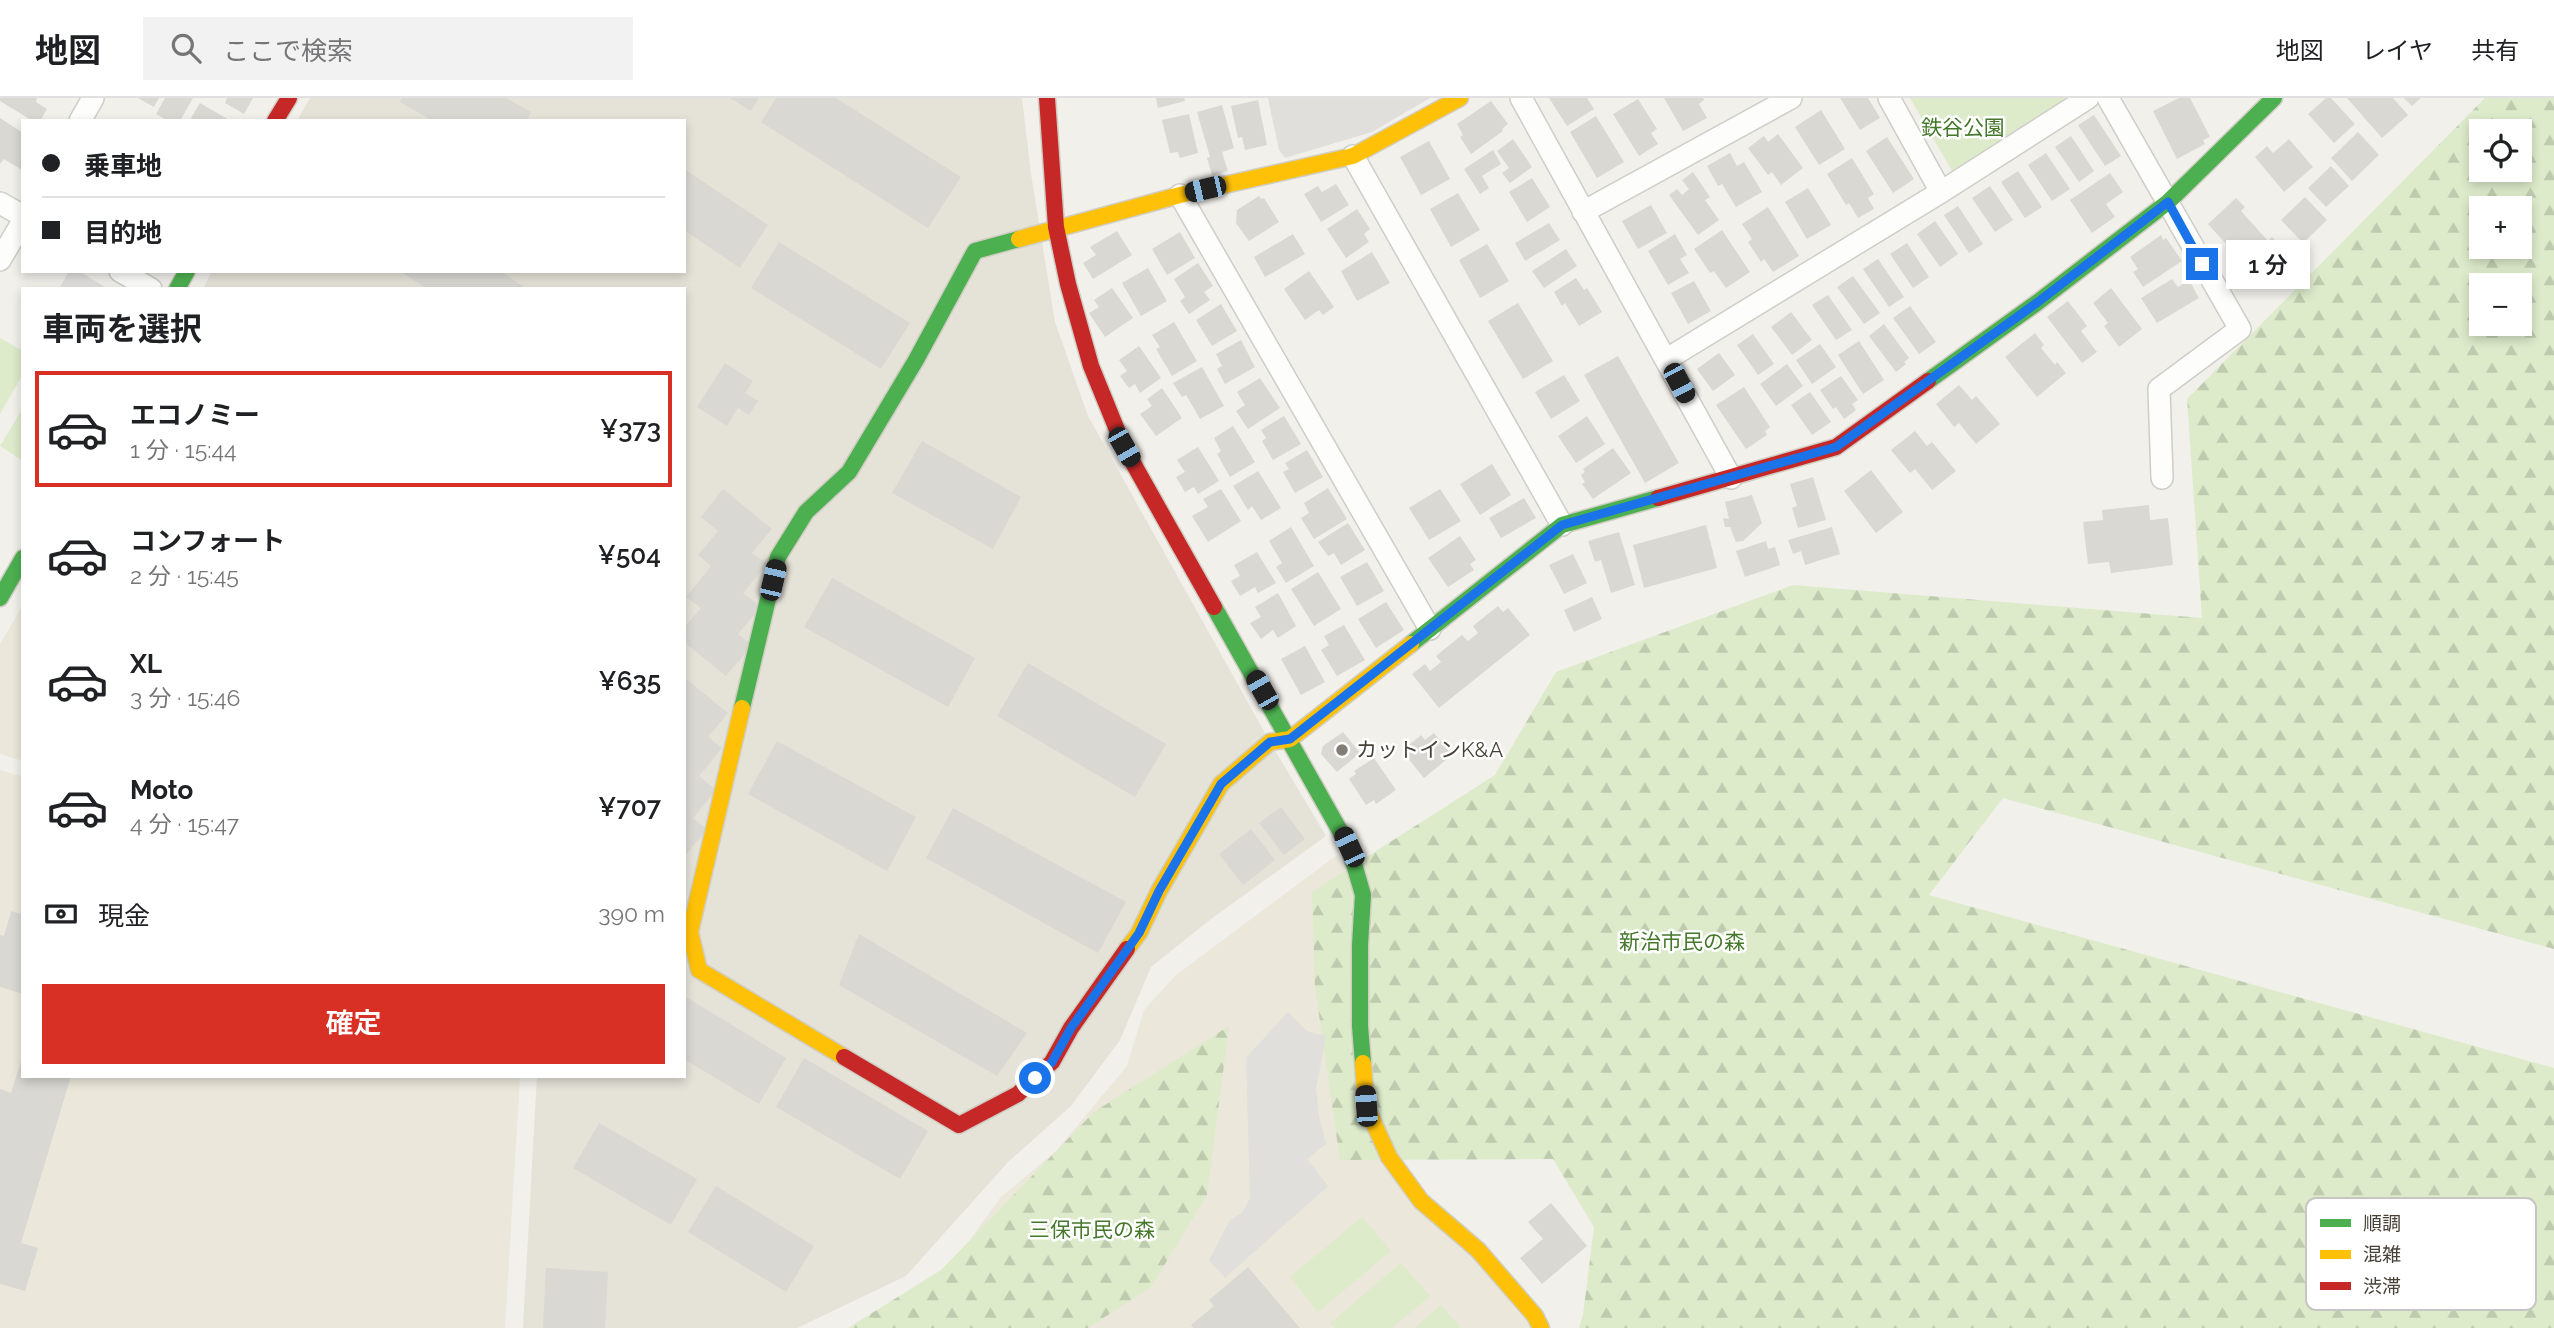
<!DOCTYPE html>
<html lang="ja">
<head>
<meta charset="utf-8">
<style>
  body { margin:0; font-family:Raleway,"Noto Sans JP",sans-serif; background:#f2f2f2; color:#202124; height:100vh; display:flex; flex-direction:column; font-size:26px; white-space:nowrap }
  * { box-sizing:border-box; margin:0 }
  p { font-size:23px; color:#757577 }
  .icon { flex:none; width:38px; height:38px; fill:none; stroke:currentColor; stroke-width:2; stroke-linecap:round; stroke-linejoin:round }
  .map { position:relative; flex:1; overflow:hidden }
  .sheet { position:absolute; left:21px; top:189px; width:665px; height:791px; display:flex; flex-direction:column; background:#fff; border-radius:0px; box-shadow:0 4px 10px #0003 }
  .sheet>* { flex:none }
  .hud { position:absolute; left:21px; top:21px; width:665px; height:154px; border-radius:0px; box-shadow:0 4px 10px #0003; display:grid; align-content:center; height:154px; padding:0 21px; background:#fff }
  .fabs { position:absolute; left:2469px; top:21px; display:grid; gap:14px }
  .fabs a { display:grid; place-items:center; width:63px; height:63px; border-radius:0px; background:#fff; box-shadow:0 4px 10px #0003; font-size:35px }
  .end { position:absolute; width:32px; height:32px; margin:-16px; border:9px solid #1a73e8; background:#fff; box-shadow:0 0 0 4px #fff }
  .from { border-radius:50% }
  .bubble { position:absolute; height:49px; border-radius:0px; background:#fff; box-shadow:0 4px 10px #0003; font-size:23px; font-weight:600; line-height:49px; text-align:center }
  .car { position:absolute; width:21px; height:42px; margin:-21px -10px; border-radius:9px; box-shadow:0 0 5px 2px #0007; background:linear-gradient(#222 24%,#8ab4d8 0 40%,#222 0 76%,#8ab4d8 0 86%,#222 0) }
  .hud b { display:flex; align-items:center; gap:24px; height:66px; font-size:26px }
  .hud b+b { border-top:2px solid #e0e0e0 }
  .hud i { width:18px; height:18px; background:#202124 }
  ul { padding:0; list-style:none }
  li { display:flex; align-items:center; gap:21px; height:116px; margin:0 14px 10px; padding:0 7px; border:4px solid transparent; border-radius:0px }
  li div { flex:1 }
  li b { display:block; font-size:26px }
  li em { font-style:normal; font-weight:600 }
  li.selected { border-color:#d93025 }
  li>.icon { width:63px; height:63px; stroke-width:1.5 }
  h2 { padding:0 21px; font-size:32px; line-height:84px }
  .pay { display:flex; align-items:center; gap:18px; height:77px; padding:0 21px; font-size:26px }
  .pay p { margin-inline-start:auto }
  .primary-button { display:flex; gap:14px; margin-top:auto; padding:14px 21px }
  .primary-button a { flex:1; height:80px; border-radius:0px; background:#d93025; color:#fff; font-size:28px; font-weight:600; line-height:80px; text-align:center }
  header { display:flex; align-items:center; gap:42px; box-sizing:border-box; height:98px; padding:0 35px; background:#fff; border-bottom:2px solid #e0e0e0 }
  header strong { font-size:33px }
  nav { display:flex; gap:38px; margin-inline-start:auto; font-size:24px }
  .search { width:490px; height:63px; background:#f2f2f2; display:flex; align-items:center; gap:18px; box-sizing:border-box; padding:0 24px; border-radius:0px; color:#757577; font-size:26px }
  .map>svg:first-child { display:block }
  .residential { fill:#e5e2d8 }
  .education { fill:#ebe7da }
  .forest { fill:url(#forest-firs); fill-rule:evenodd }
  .green { fill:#ddebcb }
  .parking { fill:#e0dfdb }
  .building { fill:#dad8d3 }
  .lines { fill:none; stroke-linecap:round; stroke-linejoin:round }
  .street-casing { stroke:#cfcdc8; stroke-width:24 }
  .fast-casing { stroke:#d0cdc2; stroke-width:19 }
  .slow-casing { stroke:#d0cdc2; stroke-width:19 }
  .jam-casing { stroke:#d0cdc2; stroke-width:19 }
  .street { stroke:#fdfdfc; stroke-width:21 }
  .fast { stroke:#4caf50; stroke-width:16 }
  .slow { stroke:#ffc107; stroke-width:16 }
  .jam { stroke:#c62828; stroke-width:16 }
  .route { stroke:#1a73e8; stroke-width:9 }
  .poi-dot { fill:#827e76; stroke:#fff; stroke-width:2.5 }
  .labels { text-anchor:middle; stroke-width:5; stroke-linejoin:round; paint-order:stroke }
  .park-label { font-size:21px; fill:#45782b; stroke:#fff }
  .poi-label { font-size:21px; fill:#474137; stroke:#fff; text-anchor:start }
  .key { fill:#fff; stroke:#c8c6c3; stroke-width:2 }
  .key-label { font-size:19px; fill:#474137 }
</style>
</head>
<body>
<header>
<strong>地図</strong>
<div class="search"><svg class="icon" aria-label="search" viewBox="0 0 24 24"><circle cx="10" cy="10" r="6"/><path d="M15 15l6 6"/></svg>ここで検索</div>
<nav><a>地図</a><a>レイヤ</a><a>共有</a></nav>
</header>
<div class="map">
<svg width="2554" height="1230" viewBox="0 0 2554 1230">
  <defs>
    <pattern id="forest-firs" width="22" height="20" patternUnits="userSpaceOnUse" patternTransform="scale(1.75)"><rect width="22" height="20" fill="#ddebcb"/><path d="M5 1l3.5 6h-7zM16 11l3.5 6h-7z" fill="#bfcbaf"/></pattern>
  </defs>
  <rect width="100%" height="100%" fill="#f1f0eb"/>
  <path class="residential" d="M310 0H1022L1031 76 1055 224 1088 318 1270 644 1326 738 1211 821 1151 869 1120 942 1071 1008 1008 1064 906 1178 797 1230H523L537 978H684V191H203L212 173H684V23H297Z"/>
  <path class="education" d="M23 507V663L0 656V546Z
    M0 672 23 679V978H520L505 1230H0Z
    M1337 757 1347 775 1357 1022 1532 1230H889L926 1203 1000 1100 1057 1052 1127 968 1144 912 1176 877Z"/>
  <path class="forest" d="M2485 0H2554V851L2003 700 1929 797 2554 970V1230H1579L1583 1217 1594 1129 1553 1061 1340 1062 1315 889 1312 794 1495 677 1556 574 1793 487 2202 520 2187 301ZM2482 33H2520V72H2482ZM2482 110H2520V149H2482ZM2482 187H2520V226H2482Z
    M1229 928 1207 1097 1151 1189 1088 1230H848L941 1172 1094 1014Z"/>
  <path class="green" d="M1910 0H2066L1952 73Z
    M0 240 23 253V276L0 316Z
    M23 310V363L0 348Z
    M1362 1119 1391 1153 1318 1214 1290 1179Z
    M1401 1165 1430 1198 1392 1230H1335L1330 1225Z
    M1441 1207 1461 1230H1414Z"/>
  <path class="parking" d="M1268 0H1430L1372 34 1285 60 1279 52Z
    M69 173H79L108 191H59Z
    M1288 914 1307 933 1326 938 1316 991 1319 1018 1326 1046 1307 1061 1328 1088 1225 1180 1209 1162 1230 1122 1243 1114 1250 1100 1246 960Z"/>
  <path class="building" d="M0 0H37L36 4 47 11 40 23H33L0 3Z
    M138 0H159L154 9Z
    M165 0H193L180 23H168L156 16Z
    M227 0H253L244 16 225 5Z
    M402 0H506L531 14 527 23H433L400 4Z
    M730 0H759L751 13Z
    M776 0H836L961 79 928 130 761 24Z
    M1156 0H1184L1185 3 1158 10Z
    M1549 0H1587L1594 11 1567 28Z
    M1664 0H1703L1704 2 1699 6 1707 20 1683 33Z
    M1840 0H1868L1880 20 1860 32Z
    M2179 0H2190L2210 39 2203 42 2205 46 2177 61 2153 13Z
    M2326 0H2331L2355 26 2334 45 2308 16Z
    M2347 0H2393L2408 17 2382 40Z
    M2404 0H2421L2412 8Z
    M1638 1 1657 31 1651 35 1658 46 1639 58 1613 16Z
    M1258 2 1267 47 1245 52 1242 39 1238 40 1231 8Z
    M1491 3 1508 26 1502 31 1503 33 1471 56 1460 39 1463 37 1457 26Z
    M200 5 231 23H195L191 20Z
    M1222 7 1234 50 1222 54 1228 73 1212 77 1207 60 1210 59 1197 14Z
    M1821 12 1845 51 1819 67 1795 29Z
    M1189 16 1198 55 1180 60 1178 54 1170 55 1162 22Z
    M2094 17 2121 58 2105 68 2078 27Z
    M1596 18 1624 64 1597 80 1570 34Z
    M0 20 23 35 22 72 4 61 0 66Z
    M2358 34 2379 57 2352 83 2331 60Z
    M1778 36 1803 70 1781 87 1772 74 1768 77 1748 50 1764 38 1768 44Z
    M2071 38 2094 73 2079 84 2055 49Z
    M1887 39 1914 81 1893 95 1866 53Z
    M1513 41 1532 69 1510 85 1502 75 1509 70 1497 53Z
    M2289 41 2313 69 2284 94 2255 59 2267 48 2273 55Z
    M1429 43 1450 81 1421 97 1400 59Z
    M1493 52 1501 66 1482 78 1489 90 1480 96 1464 71Z
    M1730 55 1737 68 1744 64 1762 94 1736 109 1722 86 1718 88 1707 68Z
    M2046 55 2070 91 2052 103 2028 67Z
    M1852 60 1874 96 1868 100 1874 111 1858 120 1849 105 1846 107 1827 76Z
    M2331 68 2349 88 2326 109 2308 90Z
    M684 71 768 127 740 170 684 132Z
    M2018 73 2042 109 2025 120 2001 84Z
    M1693 74 1710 99 1705 102 1719 122 1698 137 1669 97 1677 91 1682 97 1689 91 1682 82Z
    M2110 75 2123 94 2106 106 2115 119 2092 135 2070 102Z
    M1532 80 1550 109 1527 124 1509 94Z
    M1336 86 1349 107 1321 124 1304 96 1318 88 1322 94Z
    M1990 88 2013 122 1995 134 1972 100Z
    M1808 90 1831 127 1807 141 1785 104Z
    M1458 95 1480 132 1451 149 1430 111Z
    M1259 98 1261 101 1264 100 1279 124 1249 143 1236 125 1237 112Z
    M2305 99 2327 122 2303 145 2281 122Z
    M2236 100 2245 109 2241 113 2268 143 2272 139 2282 150 2253 176 2208 126Z
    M1651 107 1667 135 1638 151 1622 123Z
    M1958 108 1983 146 1969 155 1944 117Z
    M1768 109 1799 158 1773 174 1764 161 1761 164 1748 144 1752 141 1742 126Z
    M1357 111 1370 131 1364 136 1369 144 1346 160 1327 131Z
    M1935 123 1958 156 1940 169 1917 136Z
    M1549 125 1560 142 1525 163 1515 145Z
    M1722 132 1750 174 1726 190 1714 173 1710 175 1694 151Z
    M1117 133 1132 157 1093 181 1083 165 1096 157 1090 149Z
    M1180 134 1195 160 1167 177 1152 151Z
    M1293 136 1305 156 1265 179 1254 159Z
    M1675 136 1687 157 1680 161 1689 175 1668 187 1648 153Z
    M2161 137 2163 142 2166 140 2182 163 2143 189 2133 174 2138 171 2130 159Z
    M779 144 910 225 881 271 751 190Z
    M1907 145 1929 179 1913 190 1890 156Z
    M1487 146 1509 183 1480 200 1459 162Z
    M1566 151 1577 168 1544 190 1532 173Z
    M1372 154 1390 185 1357 203 1341 173Z
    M1878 161 1904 199 1889 209 1863 171Z
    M1198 165 1213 188 1204 194 1210 202 1189 216 1180 203 1185 199 1174 181Z
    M1148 170 1167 203 1141 218 1122 185Z
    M400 173H500L527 191H427Z
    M1309 173 1334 209 1323 217 1319 212 1305 222 1284 191Z
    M1853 178 1880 215 1864 226 1837 189Z
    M1576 180 1584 192 1587 190 1602 214 1579 228 1565 205 1562 208 1554 194Z
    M2172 181 2178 189 2189 182 2199 200 2157 225 2141 200Z
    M1694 183 1711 213 1688 226 1671 195Z
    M1112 190 1133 220 1105 239 1089 215 1099 209 1094 202Z
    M2111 190 2142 231 2119 249 2104 228 2108 225 2093 205Z
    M1828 197 1852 232 1836 242 1812 207Z
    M2068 203 2087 228 2081 233 2097 254 2082 265 2047 219Z
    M1518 205 1553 263 1523 281 1488 223Z
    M1221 206 1237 233 1212 248 1196 222Z
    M1910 208 1936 244 1919 256 1893 220Z
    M1791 214 1812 242 1792 257 1771 229Z
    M1174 224 1197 263 1172 278 1156 251 1160 249 1152 237Z
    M1884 226 1909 260 1904 264 1906 266 1896 274 1869 238Z
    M2035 235 2044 247 2041 250 2055 267 2057 264 2066 275 2037 299 2005 259Z
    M1753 236 1774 266 1758 277 1737 247Z
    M1241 242 1255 269 1225 286 1217 271 1222 268 1216 256Z
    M1859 243 1884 282 1863 296 1838 257Z
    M1820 246 1836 269 1812 286 1796 262Z
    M1139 248 1161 280 1140 295 1135 286 1129 290 1120 278 1127 273 1119 262Z
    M1719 255 1735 277 1713 293 1697 271Z
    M1618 258 1679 365 1645 385 1584 277Z
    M725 265 753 283 745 295 758 303 749 317 738 310 727 328 697 309Z
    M1787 266 1803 288 1776 308 1760 286Z
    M1202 269 1224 308 1200 321 1186 297 1182 299 1173 285Z
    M1564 277 1580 303 1551 321 1535 294Z
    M1841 278 1858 302 1852 306 1856 312 1844 321 1836 309 1833 311 1820 292Z
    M1260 280 1280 310 1248 331 1236 313 1245 307 1237 294Z
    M1959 287 1972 302 1976 298 2000 326 1976 346 1959 325 1954 329 1936 306Z
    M1744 289 1770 329 1765 333 1767 337 1746 351 1716 307Z
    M1162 290 1182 320 1156 338 1140 316 1152 308 1147 301Z
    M1810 294 1831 324 1812 337 1791 307Z
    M1284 318 1301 346 1273 362 1262 343 1266 340 1261 332Z
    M1587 318 1605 346 1576 365 1558 338Z
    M1233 328 1255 364 1230 379 1217 356 1221 353 1214 340Z
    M1915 333 1927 348 1932 344 1956 373 1932 392 1915 371 1910 375 1891 352Z
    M922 343 1021 399 993 451 892 395Z
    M1198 349 1219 383 1198 396 1194 389 1185 394 1176 379 1185 374 1177 362Z
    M1613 350 1631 375 1593 401 1582 386 1585 384 1581 377 1585 374 1583 371Z
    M1307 352 1323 379 1295 395 1283 374 1289 371 1285 365Z
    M1492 366 1511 397 1480 417 1460 386Z
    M1871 372 1903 414 1876 435 1844 393Z
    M1258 373 1281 410 1261 422 1252 408 1248 412 1233 388Z
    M1813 379 1826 422 1798 430 1792 410 1797 408 1790 386Z
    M1328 390 1347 421 1314 441 1301 420 1309 415 1304 405Z
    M723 391 772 431 752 455 767 466 743 495 761 509 738 536 752 547 726 578 684 544V530L701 510 686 499 711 468 698 457 718 433 701 419Z
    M1221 391 1241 423 1208 444 1192 418 1208 409 1203 401Z
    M1440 391 1461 423 1429 442 1409 410Z
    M1752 397 1762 425 1743 443 1736 444 1730 429H1725L1723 420 1729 421 1725 404Z
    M1524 400 1536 420 1501 440 1489 420Z
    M2149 407 2150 422 2168 420 2173 467 2111 475 2109 464 2088 466 2083 424 2103 422 2102 412Z
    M1348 425 1365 452 1341 467 1334 455 1328 458 1318 444Z
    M1706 427 1717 470 1644 490 1633 447Z
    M1291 429 1314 468 1286 485 1276 469 1282 465 1269 443Z
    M1832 429 1840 456 1805 467 1801 453 1793 456 1788 442Z
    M1619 434 1635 487 1611 495 1601 462 1595 464 1588 443Z
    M1460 438 1476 462 1470 466 1474 472 1448 489 1428 460Z
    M1766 443 1768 451 1775 449 1780 467 1745 479 1736 453Z
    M1257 454 1276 485 1258 495 1255 489 1240 498 1231 483 1240 478 1234 467Z
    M1573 456 1587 485 1564 496 1549 467Z
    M1367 464 1384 493 1357 508 1340 479Z
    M1318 474 1341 511 1314 528 1291 491Z
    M832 480 975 560 948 609 804 529Z
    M1278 495 1296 528 1278 540 1273 532 1261 541 1250 525 1261 519 1255 509Z
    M1592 499 1602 521 1574 534 1564 512Z
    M1386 504 1404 532 1376 550 1358 521Z
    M1498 508 1503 514 1508 510 1530 537 1439 610 1412 576 1425 566 1430 573 1441 564 1436 558 1462 537 1468 543 1478 535 1473 528Z
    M1344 527 1365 562 1337 578 1321 552 1329 547 1324 538Z
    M1305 548 1325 584 1301 597 1281 561Z
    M1028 565 1166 646 1135 699 997 618Z
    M684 579 728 615 708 639 722 650 699 678 716 692 693 720 707 731 684 759Z
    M1343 634 1360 655 1337 674 1321 656 1323 648Z
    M1434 635 1452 657 1424 680 1402 653 1421 637 1425 642Z
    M777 643 916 719 887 773 748 696Z
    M1374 660 1396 692 1376 706 1374 702 1366 707 1349 681 1356 676 1354 673Z
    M1281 709 1305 741 1284 757 1259 725Z
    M953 710 1126 804 1098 855 926 760Z
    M1251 731 1275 762 1243 787 1219 756Z
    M11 813 23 817V896L0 889V837L4 838Z
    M859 836 1027 935 997 978 839 887Z
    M686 899 786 960 759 1006 684 961Z
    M22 960 23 978H71L21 1145 38 1150 25 1193 0 1186V991L11 995Z
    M804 960 928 1033 900 1081 776 1009Z
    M599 1025 697 1081 671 1127 573 1070Z
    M716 1088 814 1148 786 1194 688 1134Z
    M1551 1105 1587 1148 1542 1186 1520 1160 1543 1141 1528 1124Z
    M1248 1169 1300 1230H1193L1191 1227 1214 1208 1209 1202Z
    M546 1170 608 1174 605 1230H543Z"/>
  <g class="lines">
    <defs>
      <path id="street" d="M1521 0 1731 380
        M1889 0 1941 94
        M2108 0 2240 231 2159 291 2162 380
        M80 23 93 0
        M1353 58 1562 427
        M1180 97 1430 531
        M0 105 23 118
        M1583 114 1791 0
        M0 162 23 123
        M120 173 151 191
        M1667 261 1941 94 2088 0"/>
      <path id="fast" d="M177 191 187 173
        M1928 283 2038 204 2168 104 2274 0
        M0 500 23 460
        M1214 509 1349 749 1363 797 1360 847V928L1363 965
        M1411 546 1562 427 1658 400
        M742 610 778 459 806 414 849 374 916 262 975 153 1019 141"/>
      <path id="slow" d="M1019 141 1180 97 1353 58 1460 0
        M742 610 690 834 699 872 844 959
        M1127 851 1139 835 1159 793 1221 686 1270 644 1290 641 1411 546
        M1363 965 1366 1008 1389 1059 1421 1103 1478 1152 1535 1218 1541 1230"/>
      <path id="jam" d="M1047 0 1056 129 1068 186 1091 268 1124 349 1214 509
        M275 23 289 0
        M1658 400 1836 349 1928 283
        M844 959 959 1027 1018 996 1052 964 1071 930 1127 851"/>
    </defs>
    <use href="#street" class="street-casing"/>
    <use href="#fast" class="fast-casing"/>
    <use href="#slow" class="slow-casing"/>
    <use href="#jam" class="jam-casing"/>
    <use href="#street" class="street"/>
    <use href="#fast" class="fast"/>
    <use href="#slow" class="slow"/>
    <use href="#jam" class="jam"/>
  </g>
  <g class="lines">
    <path class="route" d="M1035 980 1052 964 1071 930 1139 835 1159 793 1221 686 1270 644 1290 641 1562 427 1836 349 2038 204 2168 104 2202 166"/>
  </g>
  <circle class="poi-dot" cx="1342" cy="652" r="7"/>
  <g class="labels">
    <g class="park-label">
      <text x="1963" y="37">鉄谷公園</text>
      <text x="1682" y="851">新治市民の森</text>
      <text x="1092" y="1139">三保市民の森</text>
    </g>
    <g class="poi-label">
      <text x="1356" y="659">カットインK&amp;A</text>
    </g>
  </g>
  <rect x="2306" y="1100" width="230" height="112" rx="10" class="key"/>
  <rect x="2320" y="1121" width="31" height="8" fill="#4caf50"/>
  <rect x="2320" y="1152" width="31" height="9" fill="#ffc107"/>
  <rect x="2320" y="1184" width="31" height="8" fill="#c62828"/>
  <g class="key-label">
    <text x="2363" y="1132">順調</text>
    <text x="2363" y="1163">混雑</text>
    <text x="2363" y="1195">渋滞</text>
  </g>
</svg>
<div class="fabs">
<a><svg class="icon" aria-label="locate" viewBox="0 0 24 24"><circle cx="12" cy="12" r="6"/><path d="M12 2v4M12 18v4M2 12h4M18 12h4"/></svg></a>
<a>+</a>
<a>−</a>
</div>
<i class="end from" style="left:1035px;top:980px"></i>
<i class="end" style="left:2202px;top:166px"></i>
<div class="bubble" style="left:2226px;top:142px;width:84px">1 分</div>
<i class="car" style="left:1205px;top:91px;rotate:257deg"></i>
<i class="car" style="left:1679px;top:285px;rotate:152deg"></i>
<i class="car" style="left:1124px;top:349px;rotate:150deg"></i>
<i class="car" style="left:773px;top:482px;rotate:13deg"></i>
<i class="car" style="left:1262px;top:592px;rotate:330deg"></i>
<i class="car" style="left:1349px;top:749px;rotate:335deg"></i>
<i class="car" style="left:1366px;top:1008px;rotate:356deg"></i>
<div class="hud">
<b><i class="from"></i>乗車地</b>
<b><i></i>目的地</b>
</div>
<section class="sheet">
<h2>車両を選択</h2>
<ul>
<li class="selected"><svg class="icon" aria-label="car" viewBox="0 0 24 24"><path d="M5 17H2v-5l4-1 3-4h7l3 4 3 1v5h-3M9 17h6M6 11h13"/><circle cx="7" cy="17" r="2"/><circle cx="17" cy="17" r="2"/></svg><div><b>エコノミー</b><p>1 分 · 15:44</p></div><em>¥373</em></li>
<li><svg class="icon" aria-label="car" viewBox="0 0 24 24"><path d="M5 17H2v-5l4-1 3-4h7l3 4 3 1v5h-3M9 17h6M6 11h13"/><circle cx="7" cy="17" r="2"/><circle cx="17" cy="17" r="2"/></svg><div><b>コンフォート</b><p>2 分 · 15:45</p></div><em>¥504</em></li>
<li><svg class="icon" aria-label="car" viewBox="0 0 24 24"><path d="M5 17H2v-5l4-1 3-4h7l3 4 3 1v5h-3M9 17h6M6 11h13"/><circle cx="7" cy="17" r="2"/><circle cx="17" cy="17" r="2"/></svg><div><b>XL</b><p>3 分 · 15:46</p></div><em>¥635</em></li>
<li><svg class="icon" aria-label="car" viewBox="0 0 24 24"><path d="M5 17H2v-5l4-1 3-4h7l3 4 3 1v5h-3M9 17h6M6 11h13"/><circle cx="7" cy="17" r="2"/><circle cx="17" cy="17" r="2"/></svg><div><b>Moto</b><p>4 分 · 15:47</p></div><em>¥707</em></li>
</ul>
<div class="pay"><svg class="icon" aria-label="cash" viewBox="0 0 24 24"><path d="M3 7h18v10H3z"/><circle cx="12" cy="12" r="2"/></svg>現金<p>390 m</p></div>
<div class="primary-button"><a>確定</a></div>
</section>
</div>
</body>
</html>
